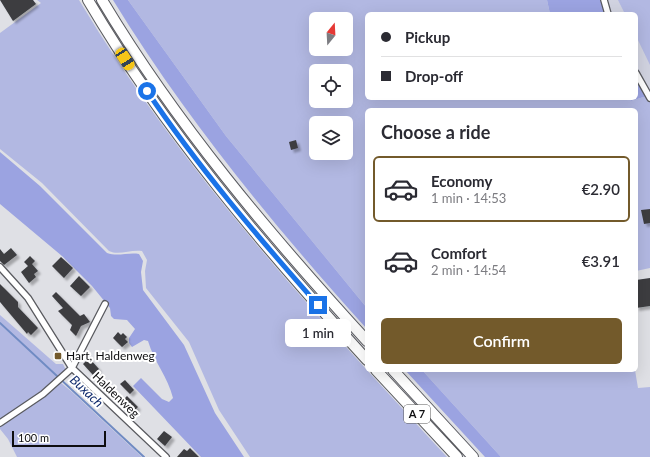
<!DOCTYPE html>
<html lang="en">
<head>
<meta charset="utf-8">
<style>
  body { margin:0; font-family:Lato,sans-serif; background:#f7f7f7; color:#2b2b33; height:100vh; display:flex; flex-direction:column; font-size:15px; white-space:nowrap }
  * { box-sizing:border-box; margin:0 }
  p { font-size:13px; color:#7c7c81 }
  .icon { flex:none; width:22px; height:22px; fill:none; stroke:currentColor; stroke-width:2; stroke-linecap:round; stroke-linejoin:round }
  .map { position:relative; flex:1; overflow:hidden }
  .panel { position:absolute; left:365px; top:108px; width:273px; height:264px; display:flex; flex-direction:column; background:#fff; border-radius:6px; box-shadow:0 4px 16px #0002 }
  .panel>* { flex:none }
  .hud { position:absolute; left:365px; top:12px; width:273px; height:88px; border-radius:6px; box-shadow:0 4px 16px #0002; display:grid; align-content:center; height:88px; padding:0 16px; background:#fff }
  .needle { width:26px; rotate:18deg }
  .tools { position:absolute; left:309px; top:12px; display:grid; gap:8px }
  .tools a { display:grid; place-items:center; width:44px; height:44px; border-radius:6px; background:#fff; box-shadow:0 4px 16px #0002; font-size:20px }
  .scale { position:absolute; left:12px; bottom:10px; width:94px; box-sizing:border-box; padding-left:4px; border:2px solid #0d0d0f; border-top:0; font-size:11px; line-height:14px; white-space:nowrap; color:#0d0d0f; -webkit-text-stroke:3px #fff; paint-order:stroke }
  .end { position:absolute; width:18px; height:18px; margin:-9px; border:5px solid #1a73e8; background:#fff; box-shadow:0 0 0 2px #fff }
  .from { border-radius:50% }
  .bubble { position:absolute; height:28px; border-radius:6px; background:#fff; box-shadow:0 4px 16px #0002; font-size:13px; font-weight:600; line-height:28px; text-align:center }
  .car { position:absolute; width:12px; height:24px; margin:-12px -6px; border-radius:5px; box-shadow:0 0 3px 1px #0007; background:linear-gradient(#f5c518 24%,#345 0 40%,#f5c518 0 76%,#345 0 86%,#f5c518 0) }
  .hud b { display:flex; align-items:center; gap:14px; height:38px; font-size:15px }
  .hud b+b { border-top:1px solid #e1e1e2 }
  .hud i { width:10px; height:10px; background:#2b2b33 }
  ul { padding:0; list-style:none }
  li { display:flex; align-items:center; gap:12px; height:66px; margin:0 8px 6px; padding:0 8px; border:2px solid transparent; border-radius:6px }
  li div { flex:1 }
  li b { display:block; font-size:15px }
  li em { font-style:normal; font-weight:600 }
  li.current { border-color:#735a2b }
  li>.icon { width:36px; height:36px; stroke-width:1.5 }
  h2 { padding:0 16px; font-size:18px; line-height:48px }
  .action { display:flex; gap:8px; margin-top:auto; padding:8px 16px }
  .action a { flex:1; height:46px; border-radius:6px; background:#735a2b; color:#fff; font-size:16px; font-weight:600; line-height:46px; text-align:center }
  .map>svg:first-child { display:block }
  .built { fill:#d1d3e0 }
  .green { fill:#b2b8e2; fill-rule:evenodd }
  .forest { fill:#9ba3e1 }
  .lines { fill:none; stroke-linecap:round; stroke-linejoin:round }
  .stream { stroke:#708bc3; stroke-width:2 }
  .building { fill:#3c3d41; filter:url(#shadow) }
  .street-casing { stroke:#595a5f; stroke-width:8 }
  .highway-casing { stroke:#595a5f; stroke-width:12 }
  .street { stroke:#fff; stroke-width:5.5 }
  .highway { stroke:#fff; stroke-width:10 }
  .route { stroke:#1a73e8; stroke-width:5 }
  .poi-dot { fill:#735a2b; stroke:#fff; stroke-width:1.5 }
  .labels { text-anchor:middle; stroke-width:4; stroke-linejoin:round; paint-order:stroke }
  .shield { fill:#fff; stroke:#565657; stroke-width:1 }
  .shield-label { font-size:11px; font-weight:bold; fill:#0d0d0f }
  .poi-label { font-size:12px; fill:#0d0d0f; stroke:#fff; text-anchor:start }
  .street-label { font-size:12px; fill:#0d0d0f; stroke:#fff }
  .water-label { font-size:13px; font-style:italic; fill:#0f2a6c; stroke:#fff }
</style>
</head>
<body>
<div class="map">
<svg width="650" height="457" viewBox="0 0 650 457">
  <defs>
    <filter id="shadow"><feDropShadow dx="3" dy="3" stdDeviation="1" flood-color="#0004"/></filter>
  </defs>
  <rect width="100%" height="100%" fill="#dfe0e5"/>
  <path class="built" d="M606 0H650V95L636 69V14H610Z"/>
  <path class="green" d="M37 0H79C180 169 314 313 447 457H250L219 410 189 342 146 288 145 271 147 260 142 251C131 249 119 256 109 251L42 183 0 149V33L41 3Z
    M128 0H547L550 14H367V98H628L631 101 650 95V268L636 271V110H367V308L226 136ZM316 19H346V49H316ZM316 71H346V101H316ZM316 123H346V153H316Z
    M618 0H650V65L636 36V14H625Z
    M0 315 56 364H63L66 370 33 398 0 420Z
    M422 370H635L638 388 650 387V457H501Z
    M60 382 72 392 142 457H17L8 439 0 429V426L30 407Z"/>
  <path class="forest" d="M113 0H128L226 136 367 308V329C274 226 186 119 113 0Z
    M547 0H606L610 14H550Z
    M636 69 650 95 631 101 628 98H636Z
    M0 152 40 186 107 253C118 257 128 252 139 254L143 261 141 272 143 290 184 345 215 413 244 457H201L133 386 141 378 162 399 169 402 173 398C168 377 154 362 148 341L144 340 132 347 129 343V338L135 329 127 320 114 319 111 316 110 308 92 286 62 256 0 204Z
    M405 370H422L501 457H485Z"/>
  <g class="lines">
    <path class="stream" d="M0 323 144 457"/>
  </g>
  <path class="building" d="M0 0H33L36 4 13 21Z
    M296 140 298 148 291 150 289 142Z
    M650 209V223L644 224 641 210Z
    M11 248 17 255 4 265 0 261V249L4 254Z
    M30 256 35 261 32 264 38 271 34 274 36 277 29 283 21 272 28 266 24 262Z
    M61 257 73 268 64 278 52 266Z
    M79 276 90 287 81 296 70 286Z
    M650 278V306L636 308V280Z
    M0 284 18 302V307L38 328 31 335 28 332 27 334 0 302Z
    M56 292 80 316 84 314 90 322 81 326 76 336 70 330 72 325 58 311 63 308 52 296Z
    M118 332 121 335 123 333 127 337 125 339 128 342 122 347 113 338Z
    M89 358 99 369 93 375 83 364Z
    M125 380 134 390 130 394 120 384Z
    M127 396 138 407 131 414 120 403Z
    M164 431 172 437 165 446 157 439Z
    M190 448 199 457H177L184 449 187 451Z"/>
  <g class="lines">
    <defs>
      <path id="street" d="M604 0 608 14
        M636 73 650 98
        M0 267 28 298 72 368 166 457
        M0 423 43 394 72 368 105 304"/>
      <path id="highway" d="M88 0C165 131 265 248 367 360
        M102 0C176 124 270 235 367 341
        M376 370 457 457
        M393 370 473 457"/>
    </defs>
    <use href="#street" class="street-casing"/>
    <use href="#highway" class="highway-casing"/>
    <use href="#street" class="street"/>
    <use href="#highway" class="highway"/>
  </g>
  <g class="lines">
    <path class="route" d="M147 91C198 167 258 237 318 305"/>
  </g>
  <rect class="poi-dot" x="54" y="352" width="8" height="8" rx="2"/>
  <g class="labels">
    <rect class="shield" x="404" y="405" width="26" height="18" rx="3"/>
    <g class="shield-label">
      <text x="417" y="418">A 7</text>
    </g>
    <g class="poi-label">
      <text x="66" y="360">Hart, Haldenweg</text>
    </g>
    <g class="street-label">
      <text transform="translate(116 395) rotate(44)" y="4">Haldenweg</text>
    </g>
    <g class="water-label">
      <text transform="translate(87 391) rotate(43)" y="5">Buxach</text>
    </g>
  </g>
</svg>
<div class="tools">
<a><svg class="needle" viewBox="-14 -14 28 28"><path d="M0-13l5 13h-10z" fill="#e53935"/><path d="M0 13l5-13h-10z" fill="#7c7c81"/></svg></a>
<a><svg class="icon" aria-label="locate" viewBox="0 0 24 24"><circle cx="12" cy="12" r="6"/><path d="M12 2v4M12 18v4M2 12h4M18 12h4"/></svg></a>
<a><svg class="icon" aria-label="layers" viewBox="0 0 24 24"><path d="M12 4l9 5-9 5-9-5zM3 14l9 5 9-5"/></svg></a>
</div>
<div class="scale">100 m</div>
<i class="end from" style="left:147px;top:91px"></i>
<i class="end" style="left:318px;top:305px"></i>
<div class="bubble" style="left:285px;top:319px;width:66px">1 min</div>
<i class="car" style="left:125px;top:59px;rotate:147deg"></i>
<div class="hud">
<b><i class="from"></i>Pickup</b>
<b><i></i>Drop-off</b>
</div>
<section class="panel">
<h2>Choose a ride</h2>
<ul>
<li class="current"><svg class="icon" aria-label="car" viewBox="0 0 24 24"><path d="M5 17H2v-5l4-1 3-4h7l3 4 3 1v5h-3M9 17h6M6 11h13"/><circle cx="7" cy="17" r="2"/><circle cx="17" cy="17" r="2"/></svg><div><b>Economy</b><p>1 min · 14:53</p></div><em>€2.90</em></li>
<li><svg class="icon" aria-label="car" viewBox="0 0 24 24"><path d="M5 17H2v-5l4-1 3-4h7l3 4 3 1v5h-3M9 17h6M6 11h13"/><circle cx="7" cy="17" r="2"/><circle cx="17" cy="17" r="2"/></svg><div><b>Comfort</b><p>2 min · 14:54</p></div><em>€3.91</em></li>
</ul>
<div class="action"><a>Confirm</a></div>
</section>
</div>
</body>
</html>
